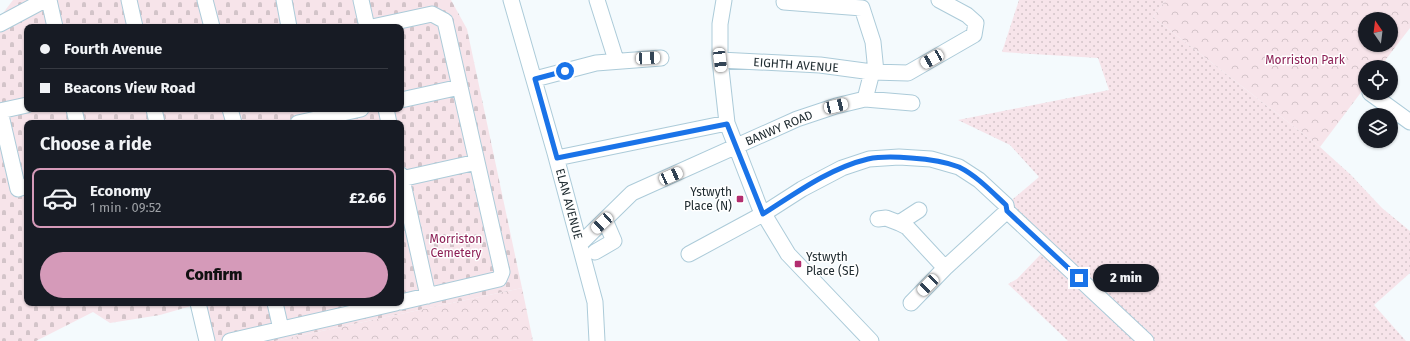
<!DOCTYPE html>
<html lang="en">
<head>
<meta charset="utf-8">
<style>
  body { margin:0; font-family:"Fira Sans",sans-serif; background:#242831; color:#f1f3f6; height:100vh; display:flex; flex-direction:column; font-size:15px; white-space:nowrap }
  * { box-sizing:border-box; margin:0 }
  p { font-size:13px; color:#9ea1a6 }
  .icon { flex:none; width:22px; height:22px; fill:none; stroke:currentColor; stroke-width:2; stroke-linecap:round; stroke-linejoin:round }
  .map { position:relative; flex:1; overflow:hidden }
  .side { position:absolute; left:24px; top:120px; width:380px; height:186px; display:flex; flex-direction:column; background:#171b24; border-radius:8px; box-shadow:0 1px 3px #0004 }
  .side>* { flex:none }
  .top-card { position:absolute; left:24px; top:24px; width:380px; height:88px; border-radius:8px; box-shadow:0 1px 3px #0004; display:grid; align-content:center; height:88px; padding:0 16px; background:#171b24 }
  .needle { width:26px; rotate:346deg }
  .tools { position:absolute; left:1358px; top:12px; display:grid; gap:8px }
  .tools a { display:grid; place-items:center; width:40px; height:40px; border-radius:50%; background:#171b24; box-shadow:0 1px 3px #0004; font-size:20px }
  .end { position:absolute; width:18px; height:18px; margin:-9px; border:5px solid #1a73e8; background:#fff; box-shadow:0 0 0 2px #fff }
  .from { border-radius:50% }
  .bubble { position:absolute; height:28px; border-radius:14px; background:#171b24; box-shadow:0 1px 3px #0004; font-size:13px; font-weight:800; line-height:28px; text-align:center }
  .car { position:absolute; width:12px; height:24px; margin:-12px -6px; border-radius:5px; box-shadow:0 0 3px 1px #0007; background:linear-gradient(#fff 24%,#345 0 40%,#fff 0 76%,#345 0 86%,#fff 0) }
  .top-card b { display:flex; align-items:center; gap:14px; height:38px; font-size:15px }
  .top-card b+b { border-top:1px solid #363941 }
  .top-card i { width:10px; height:10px; background:#f1f3f6 }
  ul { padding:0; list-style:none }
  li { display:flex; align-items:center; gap:12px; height:60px; margin:0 8px 6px; padding:0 8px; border:2px solid transparent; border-radius:8px }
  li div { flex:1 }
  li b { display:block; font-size:15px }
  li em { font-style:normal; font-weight:800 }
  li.active { border-color:#d59ab9 }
  li>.icon { width:36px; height:36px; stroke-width:1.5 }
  h2 { padding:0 16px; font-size:18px; line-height:48px }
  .action { display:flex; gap:8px; margin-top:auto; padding:8px 16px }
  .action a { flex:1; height:46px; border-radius:24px; background:#d59ab9; color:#111; font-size:16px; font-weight:800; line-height:46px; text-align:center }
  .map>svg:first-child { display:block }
  .grass { fill:url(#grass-dots) }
  .cemetery { fill:url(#cemetery-stones); fill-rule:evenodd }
  .park { fill:url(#park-crowns); fill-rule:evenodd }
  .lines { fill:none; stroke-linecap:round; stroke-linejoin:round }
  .minor-casing { stroke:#accbd9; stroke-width:17 }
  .minor { stroke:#fff; stroke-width:15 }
  .route { stroke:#1a73e8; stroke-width:5 }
  .poi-dot { fill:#b32d6f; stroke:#fff; stroke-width:1.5 }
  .labels { text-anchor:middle; stroke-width:3; stroke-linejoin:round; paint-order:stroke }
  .park-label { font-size:12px; fill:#8d2056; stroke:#fff }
  .street-label { font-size:12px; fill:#202c31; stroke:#fff }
  .poi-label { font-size:12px; fill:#202c31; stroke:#fff; text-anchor:end }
</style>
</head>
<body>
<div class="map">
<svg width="1410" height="341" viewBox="0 0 1410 341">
  <defs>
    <pattern id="grass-dots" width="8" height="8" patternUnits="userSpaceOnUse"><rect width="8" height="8" fill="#f7e4ea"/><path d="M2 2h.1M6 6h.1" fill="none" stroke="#d3c4c9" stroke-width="1.8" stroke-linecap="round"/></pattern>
    <pattern id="cemetery-stones" width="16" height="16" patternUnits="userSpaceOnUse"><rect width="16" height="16" fill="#f7e4ea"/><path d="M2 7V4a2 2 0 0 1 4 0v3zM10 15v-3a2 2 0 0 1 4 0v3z" fill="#d3c4c9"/></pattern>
    <pattern id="park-crowns" width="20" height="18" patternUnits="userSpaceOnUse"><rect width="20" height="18" fill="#f7e4ea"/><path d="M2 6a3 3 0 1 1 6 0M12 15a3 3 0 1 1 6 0" fill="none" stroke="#d3c4c9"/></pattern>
  </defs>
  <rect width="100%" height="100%" fill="#f4fafd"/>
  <path class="grass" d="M1019 0H1166L1153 17 1320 147 1351 175 1382 208 1410 231V273L1374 305 1406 341H1068L1008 284 1017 279 1041 254 1009 220 1006 205 1039 177 1010 145 958 120 1109 90 1098 58 1002 52Z"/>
  <path class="cemetery" d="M13 0H451L467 29 522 288 275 341H207L198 304 160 315 110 323 93 312 36 341H0V17ZM27 27H401V109H27ZM27 123H401V303H27Z"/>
  <path class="park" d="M1166 0H1410V28L1380 67H1365V87L1320 147 1153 17ZM1365 19H1391V45H1365Z
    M522 288 533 341H275Z"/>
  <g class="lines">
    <defs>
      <path id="minor" d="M49 0 55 27
        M129 0 135 27
        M205 0 212 27
        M284 0 289 27
        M361 0 367 27
        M511 0 555 153 595 302 597 341
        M597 0 616 60
        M724 0 720 24V60L727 123 759 206 788 254 871 341
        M784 2 862 8 873 42 876 72
        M0 24 45 0
        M372 27 432 14 445 21 502 272 499 279 401 302
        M720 60 820 65 872 72 908 73 974 35 976 23 967 15 939 0
        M535 79 596 63 661 58
        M1370 93 1410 122
        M865 99 872 72
        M401 100 460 87
        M74 109 77 123
        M154 109 157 123
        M230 109 234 123
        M386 109 389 123
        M0 111 18 189 27 186
        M0 111 27 105
        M298 123 361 109
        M557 158 727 123
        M401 175 428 296
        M401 179 477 162
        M878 219 886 218 899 223 919 210
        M899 223 907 227 945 268
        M580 244 632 193 797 119 836 106 865 99 912 103
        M595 252 614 241 605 220
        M689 254 763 214 802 189 842 168 869 159 899 157 931 159 959 167 979 180 1006 205 1007 211 1146 341
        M198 303 207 341
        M275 303 281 329
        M911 303 945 268 1007 211
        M230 341 396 303"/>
    </defs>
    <use href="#minor" class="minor-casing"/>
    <use href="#minor" class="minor"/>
  </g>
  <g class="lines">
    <path class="route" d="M565 71 535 79 557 158 727 124 763 214C796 193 830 168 868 159 882 156 898 157 911 158 927 159 944 161 959 167 977 176 992 192 1006 205L1007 211 1079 278"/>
  </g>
  <g class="poi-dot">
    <rect x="736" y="195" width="8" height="8" rx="2"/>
    <rect x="794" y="260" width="8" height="8" rx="2"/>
  </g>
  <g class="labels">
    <g class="park-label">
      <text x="1305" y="64">Morriston Park</text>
      <text x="456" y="243">Morriston<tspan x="456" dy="14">Cemetery</tspan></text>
    </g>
    <g class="street-label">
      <text transform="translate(796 65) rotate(4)" y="4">EIGHTH AVENUE</text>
      <text transform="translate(779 128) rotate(-23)" y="4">BANWY ROAD</text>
      <text transform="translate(569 204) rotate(75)" y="4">ELAN AVENUE</text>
    </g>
    <g class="poi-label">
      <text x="732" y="196">Ystwyth<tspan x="732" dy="14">Place (N)</tspan></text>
      <text x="806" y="261" text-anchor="start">Ystwyth<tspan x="806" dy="14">Place (SE)</tspan></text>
    </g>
  </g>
</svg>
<div class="tools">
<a><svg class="needle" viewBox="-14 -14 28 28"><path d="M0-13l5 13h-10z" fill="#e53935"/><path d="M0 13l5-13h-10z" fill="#9ea1a6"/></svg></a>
<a><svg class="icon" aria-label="locate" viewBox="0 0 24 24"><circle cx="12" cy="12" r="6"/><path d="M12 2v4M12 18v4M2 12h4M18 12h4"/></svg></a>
<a><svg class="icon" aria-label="layers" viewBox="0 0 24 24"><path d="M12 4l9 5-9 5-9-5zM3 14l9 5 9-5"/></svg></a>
</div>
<i class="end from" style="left:565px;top:71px"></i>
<i class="end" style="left:1079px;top:278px"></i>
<div class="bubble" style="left:1093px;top:264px;width:66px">2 min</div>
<i class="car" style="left:648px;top:58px;rotate:87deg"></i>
<i class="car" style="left:932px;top:59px;rotate:240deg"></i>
<i class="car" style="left:720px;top:60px;rotate:173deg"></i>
<i class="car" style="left:836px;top:106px;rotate:77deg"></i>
<i class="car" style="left:671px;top:176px;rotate:66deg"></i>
<i class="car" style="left:602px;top:223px;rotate:227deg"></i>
<i class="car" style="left:928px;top:285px;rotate:225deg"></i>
<div class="top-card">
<b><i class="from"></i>Fourth Avenue</b>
<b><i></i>Beacons View Road</b>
</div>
<section class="side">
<h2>Choose a ride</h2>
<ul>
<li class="active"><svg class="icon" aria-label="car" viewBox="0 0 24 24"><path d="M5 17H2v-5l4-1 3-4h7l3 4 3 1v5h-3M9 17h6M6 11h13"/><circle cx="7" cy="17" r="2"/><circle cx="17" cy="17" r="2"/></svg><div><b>Economy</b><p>1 min · 09:52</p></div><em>£2.66</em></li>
</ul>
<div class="action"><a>Confirm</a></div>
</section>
</div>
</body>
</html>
